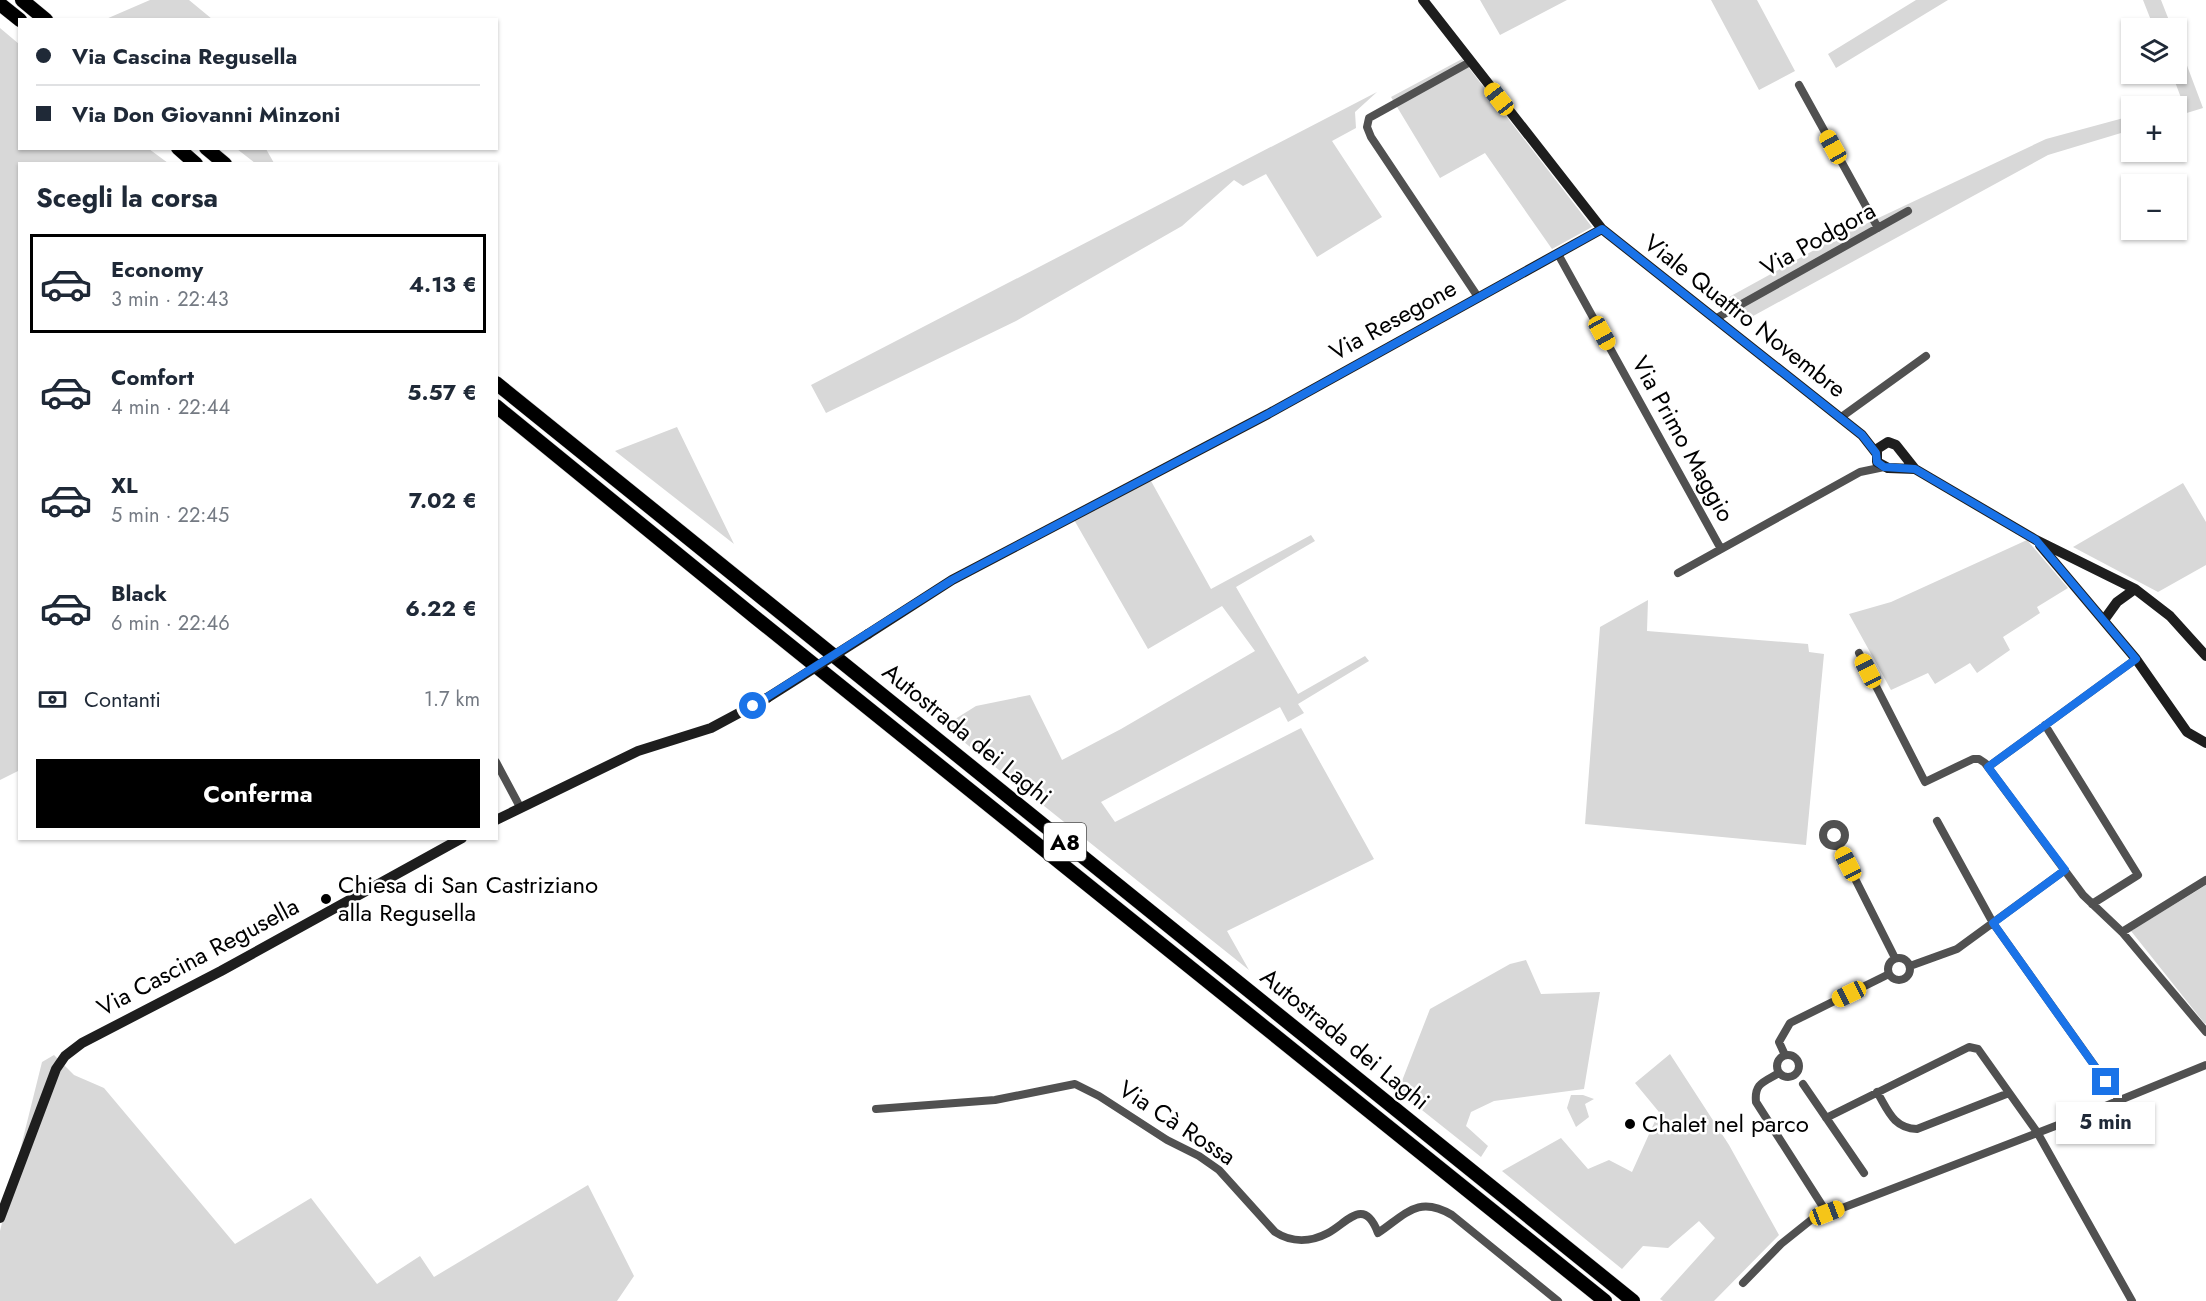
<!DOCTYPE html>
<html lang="it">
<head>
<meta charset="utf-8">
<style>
  body { margin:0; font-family:Jost,sans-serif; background:#f2f2f3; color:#1f2937; height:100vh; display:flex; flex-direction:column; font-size:22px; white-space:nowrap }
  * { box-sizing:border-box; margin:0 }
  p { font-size:20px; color:#747a83 }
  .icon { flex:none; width:33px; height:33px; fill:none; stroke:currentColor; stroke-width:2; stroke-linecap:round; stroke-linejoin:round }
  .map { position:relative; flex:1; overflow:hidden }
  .sheet { position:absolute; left:18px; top:162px; width:480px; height:678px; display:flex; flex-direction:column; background:#fff; border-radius:0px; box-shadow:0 2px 4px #0004 }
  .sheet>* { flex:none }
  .hud { position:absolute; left:18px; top:18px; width:480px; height:132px; border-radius:0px; box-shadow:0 2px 4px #0004; display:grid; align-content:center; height:132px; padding:0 18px; background:#fff }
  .tools { position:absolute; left:2121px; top:18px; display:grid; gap:12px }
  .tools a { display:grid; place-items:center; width:66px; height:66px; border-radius:0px; background:#fff; box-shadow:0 2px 4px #0004; font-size:30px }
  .end { position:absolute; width:27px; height:27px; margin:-14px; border:8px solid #1a73e8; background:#fff; box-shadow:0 0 0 3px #fff }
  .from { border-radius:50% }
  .bubble { position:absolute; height:42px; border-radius:0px; background:#fff; box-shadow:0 2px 4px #0004; font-size:20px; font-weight:700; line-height:42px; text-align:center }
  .car { position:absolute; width:18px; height:36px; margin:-18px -9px; border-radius:8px; box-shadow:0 0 4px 2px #0007; background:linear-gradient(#f5c518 24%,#345 0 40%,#f5c518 0 76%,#345 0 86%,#f5c518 0) }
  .hud b { display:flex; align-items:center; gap:21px; height:57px; font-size:22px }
  .hud b+b { border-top:2px solid #e0e1e3 }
  .hud i { width:15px; height:15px; background:#1f2937 }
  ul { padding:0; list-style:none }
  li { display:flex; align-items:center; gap:18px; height:99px; margin:0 12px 9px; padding:0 6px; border:3px solid transparent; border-radius:0px }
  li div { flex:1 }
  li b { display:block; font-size:22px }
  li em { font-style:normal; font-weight:700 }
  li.current { border-color:#000 }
  li>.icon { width:54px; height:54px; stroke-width:1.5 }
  h2 { padding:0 18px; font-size:27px; line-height:72px }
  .pay { display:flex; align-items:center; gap:15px; height:66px; padding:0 18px; font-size:22px }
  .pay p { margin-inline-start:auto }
  .cta { display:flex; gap:12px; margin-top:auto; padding:12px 18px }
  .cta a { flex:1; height:69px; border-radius:0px; background:#000; color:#fff; font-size:24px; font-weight:700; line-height:69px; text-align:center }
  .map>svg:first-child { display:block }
  .green { fill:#d8d8d8 }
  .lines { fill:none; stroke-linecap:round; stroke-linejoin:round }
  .highway-casing { stroke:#dbdbdb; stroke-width:15 }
  .street { stroke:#515151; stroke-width:8 }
  .secondary { stroke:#1e1e1e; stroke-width:10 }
  .highway { stroke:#000; stroke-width:14 }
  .secondary-bridge { stroke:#1e1e1e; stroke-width:10 }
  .route { stroke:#1a73e8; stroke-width:8 }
  .poi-dot { fill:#000; stroke:#fff; stroke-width:2 }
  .labels { text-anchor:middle; stroke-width:5; stroke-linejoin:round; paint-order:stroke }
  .shield { fill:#fff; stroke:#4c4c4c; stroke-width:1.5 }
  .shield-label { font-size:22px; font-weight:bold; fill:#000 }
  .street-label { font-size:24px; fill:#000; stroke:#fff }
  .poi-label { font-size:24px; fill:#000; stroke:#fff; text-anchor:start }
</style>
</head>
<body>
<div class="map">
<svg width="2206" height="1301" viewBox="0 0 2206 1301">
  <rect width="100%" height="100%" fill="#fff"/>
  <path class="green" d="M150 0H189L212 19H106Z
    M1480 0H1567L1500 35Z
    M1711 0H1757L1795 71 1759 90Z
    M1916 0H1948L1836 68 1828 54Z
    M2143 0H2161L2172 28H2154Z
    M0 28 19 44 20 148 149 149 168 163 20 164V770L0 780Z
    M2177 39 2203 108 2177 116 2176 106H2169L2183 103 2172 74H2176Z
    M1462 59 1592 227 1552 249 1485 153 1440 178 1391 97Z
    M1377 92 1355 112 1356 128 1332 141 1382 217 1317 257 1266 174 1243 186 1234 180 1182 226 1016 321 826 413 811 385Z
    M2131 116V130L2048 155 1744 321 1720 302 1838 237 2046 139Z
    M237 149H266L274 163H255Z
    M677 427 734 544 615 451Z
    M1151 481 1211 589 1311 535 1315 541 1236 587 1298 694 1365 656 1369 661 1298 704 1304 713 1288 722 1280 707 1101 802 1115 822 1301 728 1374 859 1227 931 1249 970 944 726 976 706 1030 695 1062 760 1121 729 1255 651 1222 606 1148 649 1073 518Z
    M2183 483 2206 522V565L2158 592 2073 547Z
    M2027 540 2068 588 2037 607 2040 613 2003 637 2010 650 1977 673 1970 663 1935 684 1928 673 1891 690 1849 614 1891 602Z
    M1648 600 1647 631 1808 644 1809 652 1824 654 1806 845 1585 824 1600 627Z
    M2206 885V1023L2205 1024 2131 931Z
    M1526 960 1541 994 1600 992 1584 1089 1494 1101 1471 1112 1466 1126 1488 1146 1481 1157 1398 1091 1430 1009 1510 964Z
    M1670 1054 1729 1145 1779 1235 1714 1301H1663L1660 1299 1715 1238 1699 1221 1668 1248 1643 1246 1622 1269 1502 1171 1561 1138 1588 1169 1609 1160 1632 1172 1659 1112 1635 1083Z
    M54 1055 74 1075 104 1088 235 1244 311 1198 377 1284 420 1256 434 1277 588 1185 634 1276 617 1301H0V1231L42 1062Z
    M1571 1095H1583L1594 1099 1585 1104 1589 1117 1576 1127 1567 1108Z"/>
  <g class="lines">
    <defs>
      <path id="highway" d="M22 0 46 20
        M0 4 20 20
        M178 148 196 164
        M206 148 225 164
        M496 383 1633 1301
        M496 406 756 618 1605 1301"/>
    </defs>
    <use href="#highway" class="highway-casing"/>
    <path class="street" d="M1470 62 1369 118 1367 127 1371 137 1478 297
      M1799 85 1878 228
      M1558 254 1721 549
      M1715 319 1908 211
      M1840 418 1926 356
      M1678 573 1860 472 1884 467
      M1859 653 1925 782 1973 759H1979L1985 763 2083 895 2122 932 2206 1032
      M2045 725 2138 875 2092 904
      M496 762 520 807
      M1988 767 2136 659
      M1937 821 1993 923 2119 1100
      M1823 835a11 11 0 1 1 22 0a11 11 0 1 1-22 0Z
      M1838 845 1895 958
      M2122 932 2206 880
      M1888 969a11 11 0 1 1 22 0a11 11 0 1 1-22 0Z
      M1910 966 1957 949 2065 870
      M1777 1066a11 11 0 1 1 22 0a11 11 0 1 1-22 0Z
      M1785 1055 1779 1042 1790 1023 1889 974
      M1779 1073C1764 1082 1754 1083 1756 1102L1827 1213
      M1803 1084 1864 1173
      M1877 1092C1888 1110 1893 1128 1917 1129L2009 1093
      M876 1109 995 1100 1075 1084 1099 1096 1167 1140 1199 1156 1219 1170 1275 1232C1292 1243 1311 1242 1328 1233 1347 1223 1364 1196 1378 1233 1406 1214 1418 1195 1452 1215L1558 1301
      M1826 1118 1969 1047 1978 1049 2037 1132 2132 1301
      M1743 1283 1781 1244 1811 1220 2076 1118 2206 1065"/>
    <path class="secondary" d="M1423 0 1602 229 1862 435 1876 453
      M1915 469 1888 468 1877 462V449L1888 442 1896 445 1915 469 2036 540 2135 589 2170 616 2206 656
      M2040 545 2136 659 2187 732 2206 743
      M2104 620 2117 602 2135 589
      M868 634 952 580 1268 414 1602 229
      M496 820 638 751 711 728 767 698
      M0 1218 56 1069 65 1056 82 1043 221 971 462 838"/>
    <use href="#highway" class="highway"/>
    <path class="secondary-bridge" d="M767 698 868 634"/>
  </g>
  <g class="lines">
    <path class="route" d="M753 706 952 580 1268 414 1602 229 1862 435 1876 453 1877 462 1884 467 1915 469 2036 540 2136 659 1988 767 2065 870 1993 923 2106 1082"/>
  </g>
  <g class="poi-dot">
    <circle cx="326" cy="899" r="6"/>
    <circle cx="1630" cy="1124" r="6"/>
  </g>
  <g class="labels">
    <rect class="shield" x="1044" y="823" width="42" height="38" rx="4.5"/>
    <g class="shield-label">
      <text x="1065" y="850">A8</text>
    </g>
    <g class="street-label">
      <text transform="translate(1818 239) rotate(-29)" y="8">Via Podgora</text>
      <text transform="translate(1745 316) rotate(38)" y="8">Viale Quattro Novembre</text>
      <text transform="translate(1393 320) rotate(-29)" y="8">Via Resegone</text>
      <text transform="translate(1683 439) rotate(61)" y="8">Via Primo Maggio</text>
      <text transform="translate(967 734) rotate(39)" y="8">Autostrada dei Laghi</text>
      <text transform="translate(198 957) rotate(-28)" y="8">Via Cascina Regusella</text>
      <text transform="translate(1345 1039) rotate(39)" y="8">Autostrada dei Laghi</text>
      <text transform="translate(1177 1123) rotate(33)" y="8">Via Cà Rossa</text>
    </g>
    <g class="poi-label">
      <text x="338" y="893">Chiesa di San Castriziano<tspan x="338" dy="28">alla Regusella</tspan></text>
      <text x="1642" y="1132">Chalet nel parco</text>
    </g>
  </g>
</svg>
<div class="tools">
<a><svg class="icon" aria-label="layers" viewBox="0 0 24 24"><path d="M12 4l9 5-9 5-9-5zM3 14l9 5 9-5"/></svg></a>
<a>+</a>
<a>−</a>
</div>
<i class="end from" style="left:753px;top:706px"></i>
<i class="end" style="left:2106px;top:1082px"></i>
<div class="bubble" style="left:2056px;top:1102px;width:99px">5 min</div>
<i class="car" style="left:1499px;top:99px;rotate:322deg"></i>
<i class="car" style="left:1833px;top:147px;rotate:331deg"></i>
<i class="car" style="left:1602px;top:333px;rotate:151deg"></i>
<i class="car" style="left:1868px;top:671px;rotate:333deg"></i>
<i class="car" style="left:1848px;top:864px;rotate:333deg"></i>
<i class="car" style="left:1849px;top:994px;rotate:244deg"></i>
<i class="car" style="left:1827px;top:1213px;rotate:69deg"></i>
<div class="hud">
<b><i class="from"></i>Via Cascina Regusella</b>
<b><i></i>Via Don Giovanni Minzoni</b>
</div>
<section class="sheet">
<h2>Scegli la corsa</h2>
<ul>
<li class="current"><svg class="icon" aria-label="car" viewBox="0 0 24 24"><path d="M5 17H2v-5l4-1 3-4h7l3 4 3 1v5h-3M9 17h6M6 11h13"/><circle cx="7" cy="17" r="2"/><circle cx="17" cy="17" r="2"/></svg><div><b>Economy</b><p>3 min · 22:43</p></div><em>4.13 €</em></li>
<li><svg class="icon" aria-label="car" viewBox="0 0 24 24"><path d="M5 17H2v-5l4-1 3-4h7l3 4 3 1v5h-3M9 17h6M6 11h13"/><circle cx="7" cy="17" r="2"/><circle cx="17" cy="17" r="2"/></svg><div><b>Comfort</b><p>4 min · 22:44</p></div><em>5.57 €</em></li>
<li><svg class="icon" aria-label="car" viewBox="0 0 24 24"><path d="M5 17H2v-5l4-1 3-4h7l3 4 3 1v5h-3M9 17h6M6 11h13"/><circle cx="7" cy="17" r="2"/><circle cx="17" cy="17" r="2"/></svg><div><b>XL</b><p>5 min · 22:45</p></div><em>7.02 €</em></li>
<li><svg class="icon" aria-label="car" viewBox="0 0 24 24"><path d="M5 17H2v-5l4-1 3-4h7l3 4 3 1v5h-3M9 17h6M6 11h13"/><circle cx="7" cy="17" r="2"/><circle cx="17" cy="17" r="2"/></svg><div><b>Black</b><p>6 min · 22:46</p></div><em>6.22 €</em></li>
</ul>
<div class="pay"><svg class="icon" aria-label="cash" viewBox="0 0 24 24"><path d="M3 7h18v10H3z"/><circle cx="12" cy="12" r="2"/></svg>Contanti<p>1.7 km</p></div>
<div class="cta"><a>Conferma</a></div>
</section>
</div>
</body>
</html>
